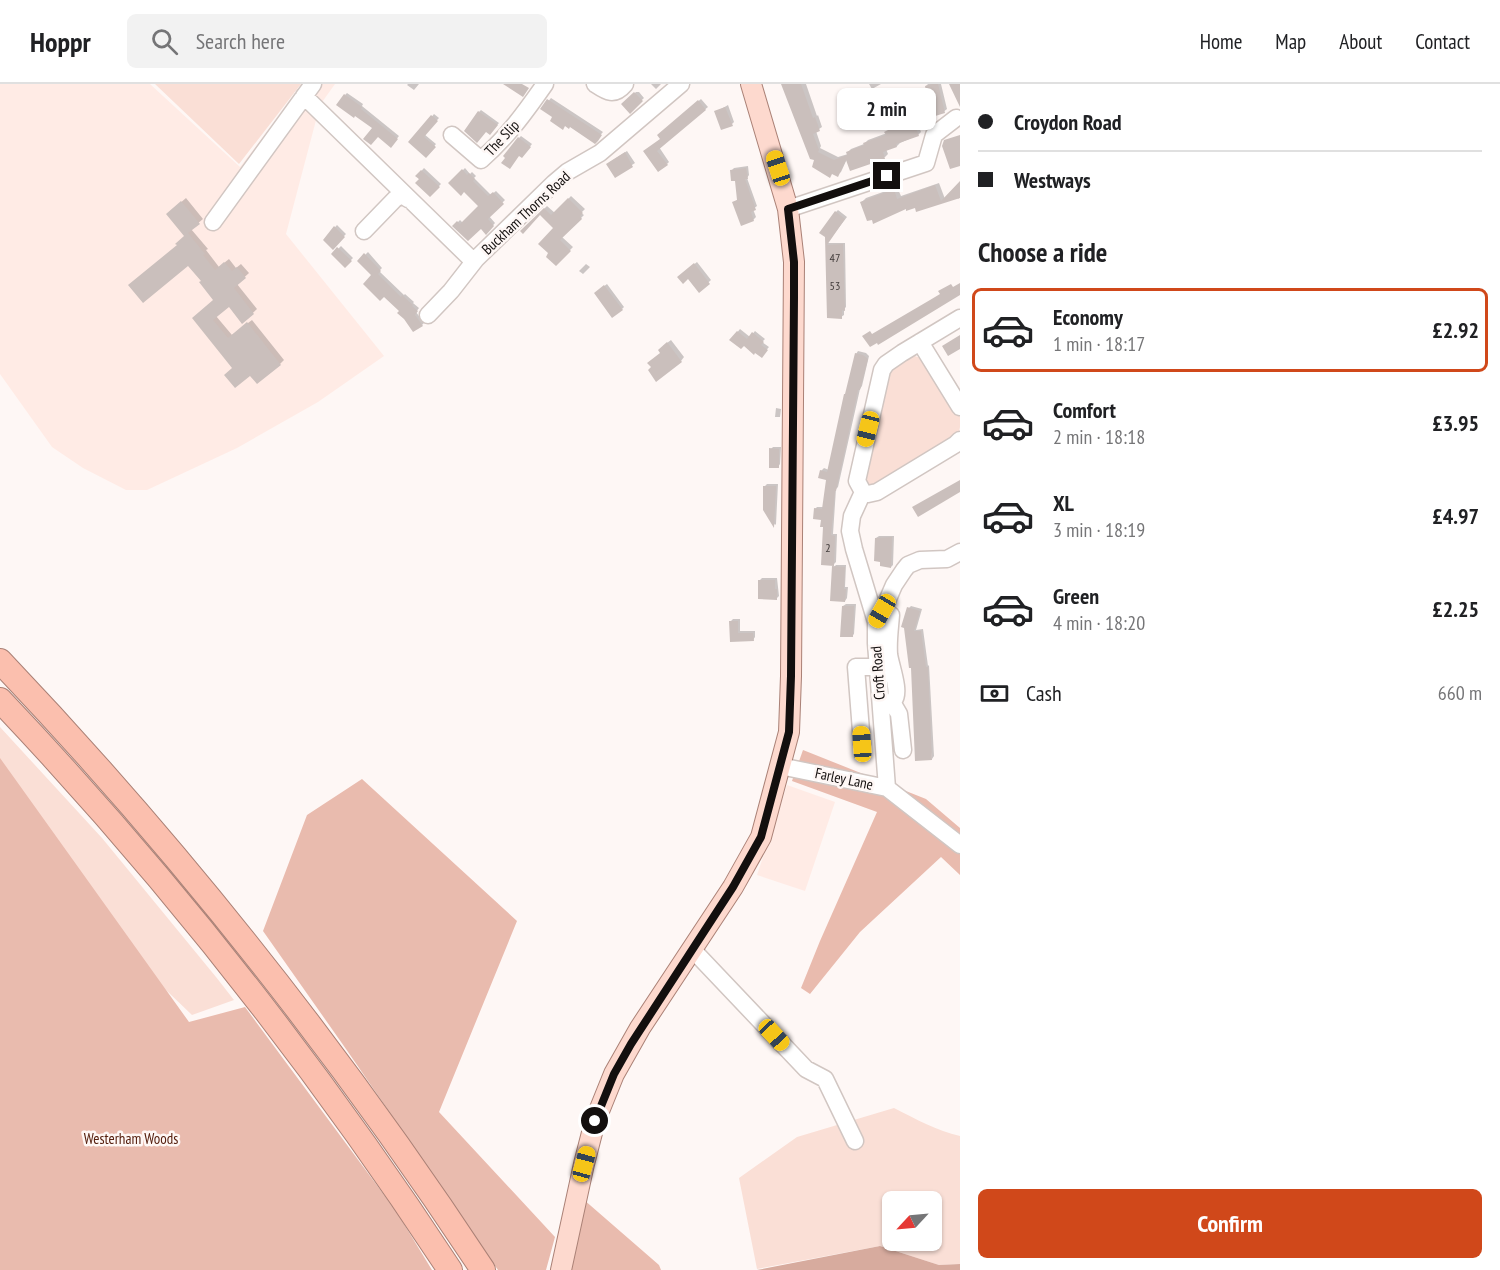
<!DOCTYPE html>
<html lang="en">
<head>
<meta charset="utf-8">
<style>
  body { margin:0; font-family:"PT Sans Narrow",sans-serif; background:#f2f2f2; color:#202124; height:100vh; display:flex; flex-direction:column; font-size:22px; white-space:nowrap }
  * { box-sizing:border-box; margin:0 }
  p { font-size:20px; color:#757577 }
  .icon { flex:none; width:33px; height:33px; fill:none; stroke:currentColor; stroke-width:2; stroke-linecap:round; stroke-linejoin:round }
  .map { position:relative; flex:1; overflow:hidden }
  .side { display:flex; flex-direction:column; background:#fff; width:540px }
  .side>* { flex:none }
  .guide { display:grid; align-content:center; height:132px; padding:0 18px; background:#fff }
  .needle { width:39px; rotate:244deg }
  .fabs { position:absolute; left:882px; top:1107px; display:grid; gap:12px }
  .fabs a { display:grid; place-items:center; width:60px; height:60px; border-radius:9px; background:#fff; box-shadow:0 2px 4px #0004; font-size:30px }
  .end { position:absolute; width:27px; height:27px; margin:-14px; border:8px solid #130f0e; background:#fff; box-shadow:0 0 0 3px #fff }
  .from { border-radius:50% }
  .bubble { position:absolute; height:42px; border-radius:9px; background:#fff; box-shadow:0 2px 4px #0004; font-size:20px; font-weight:800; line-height:42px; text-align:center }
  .car { position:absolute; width:18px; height:36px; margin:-18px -9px; border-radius:8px; box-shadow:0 0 4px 2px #0007; background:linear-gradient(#f5c518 24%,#345 0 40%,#f5c518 0 76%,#345 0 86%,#f5c518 0) }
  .guide b { display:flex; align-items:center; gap:21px; height:57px; font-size:22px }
  .guide b+b { border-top:2px solid #e0e0e0 }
  .guide i { width:15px; height:15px; background:#202124 }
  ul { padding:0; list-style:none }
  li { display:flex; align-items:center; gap:18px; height:84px; margin:0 12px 9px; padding:0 6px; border:3px solid transparent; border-radius:9px }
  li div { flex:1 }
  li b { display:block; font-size:22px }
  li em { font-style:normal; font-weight:800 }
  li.active { border-color:#d0481a }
  li>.icon { width:54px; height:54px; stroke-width:1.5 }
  h2 { padding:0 18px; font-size:27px; line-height:72px }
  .pay { display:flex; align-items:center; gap:15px; height:66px; padding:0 18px; font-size:22px }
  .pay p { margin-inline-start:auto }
  .button { display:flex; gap:12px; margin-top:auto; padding:12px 18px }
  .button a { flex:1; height:69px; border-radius:9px; background:#d0481a; color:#fff; font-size:24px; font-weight:800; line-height:69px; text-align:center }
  header { display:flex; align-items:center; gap:36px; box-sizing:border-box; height:84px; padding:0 30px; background:#fff; border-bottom:2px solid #e0e0e0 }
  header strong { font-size:28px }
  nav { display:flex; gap:33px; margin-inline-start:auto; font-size:21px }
  .search { width:420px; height:54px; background:#f2f2f2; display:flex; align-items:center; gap:15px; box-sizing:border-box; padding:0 21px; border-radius:9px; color:#757577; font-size:22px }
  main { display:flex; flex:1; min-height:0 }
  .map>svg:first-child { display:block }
  .built { fill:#ffebe5 }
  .green { fill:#fadfd6; fill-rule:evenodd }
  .forest { fill:#e9bbae }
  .water { fill:#d7ab9e }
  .shadow { fill:#0003 }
  .building { fill:#cabfbc }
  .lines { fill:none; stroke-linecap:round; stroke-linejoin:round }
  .minor-casing { stroke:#d1c6c2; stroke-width:19 }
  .major-casing { stroke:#aa8176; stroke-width:22 }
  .highway-casing { stroke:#aa8176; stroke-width:26 }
  .minor { stroke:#fff; stroke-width:16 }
  .major { stroke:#fdd9ce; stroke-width:20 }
  .highway { stroke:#fbbfae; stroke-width:24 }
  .route { stroke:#130f0e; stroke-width:8 }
  .labels { text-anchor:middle; stroke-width:5; stroke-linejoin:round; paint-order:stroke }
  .number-label { font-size:12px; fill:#413b3a }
  .street-label { font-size:15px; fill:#130f0e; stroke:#fef7f5 }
  .park-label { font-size:15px; fill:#56200f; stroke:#fef7f5 }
</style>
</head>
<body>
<header>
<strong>Hoppr</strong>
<div class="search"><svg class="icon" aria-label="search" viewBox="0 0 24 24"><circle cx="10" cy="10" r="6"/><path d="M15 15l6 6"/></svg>Search here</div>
<nav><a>Home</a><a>Map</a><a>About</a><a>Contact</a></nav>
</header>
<main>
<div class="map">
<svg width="960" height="1186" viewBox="0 0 960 1186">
  <rect width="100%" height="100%" fill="#fef7f5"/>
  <path class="built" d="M0 0H150L240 83 304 0H335L320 21 286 150 384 272 318 318 237 364 147 406H126L83 384 52 363 0 290Z
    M787 701 835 718 805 807 757 791Z"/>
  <path class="green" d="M155 0H301L239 80Z
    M909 271C919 272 925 276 931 283L960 333V343L958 352 868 404 863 388 886 291Z
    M0 643 102 754 216 893 234 916 192 931 143 884 0 684Z
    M894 1024C916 1035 937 1047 960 1052V1180L939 1181 880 1162 757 1185 739 1094 797 1053ZM892 1118H932V1156H892Z"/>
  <path class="forest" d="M803 666 926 715 960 744V791L941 773 860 848 810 910 801 904 820 857 877 728 792 697Z
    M0 674 189 938 245 923 396 1127 432 1186H0Z
    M362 695 517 837 439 1028 555 1153 546 1186H498L346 965 263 847 307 731Z
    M583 1115 659 1181 661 1186H569Z"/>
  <path class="water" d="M880 1162 939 1181 960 1180V1186H757Z"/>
  <path class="shadow" d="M408 0H419L414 6 407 1Z
    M651 0H661L656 5Z
    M782 0H806L817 32 818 31 822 43 816 47 821 62 820 64 838 73 848 70V68L851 65 864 60 868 56 887 49 889 45V43L892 39 891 35 894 32 907 28 909 34 915 32 921 48 918 51 900 59 897 62 886 65 888 70 885 73 851 85 847 75 841 88 837 91 816 75Z
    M869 0H881L872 5Z
    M928 0H941L947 25 942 29 926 2Z
    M636 8H639L644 14 630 27 623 20Z
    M347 9 363 20 362 22 399 52 391 62 345 11Z
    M551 14 603 48 594 58 554 32 542 25Z
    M701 15 708 23 659 63 669 78 667 80 645 68 662 54V49Z
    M728 21 734 38 732 40 716 28Z
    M481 26 499 39 492 47 479 28Z
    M434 30 439 34 424 50 436 60 426 72 410 58Z
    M521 52 532 60 524 70 519 54Z
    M627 67 635 79 615 92 610 78Z
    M748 82 749 91 747 94 757 122 753 125 756 133 753 136 734 118 739 115 736 95 732 86 734 84Z
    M424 84 441 100 430 111 417 92Z
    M465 84 470 90 472 88 476 92 474 94 491 111 496 107 505 116 489 132 495 139 486 149 481 143 454 142 460 136 463 139 480 122 464 106 450 99Z
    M939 99 945 115 960 99V113L958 115 957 113 917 127 916 122 862 118 866 114 897 103 901 112Z
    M571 112 585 125 581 129 584 131 562 153 573 163 556 180 555 144 540 129 522 147 547 122 555 129Z
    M186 114 203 135 191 145 208 165 206 166 219 183 229 175 236 184 241 180 249 189 237 200 257 225 243 238 229 221 216 232 232 251 252 236 284 276 280 280 234 284 194 234 215 216 178 161 186 152 172 126Z
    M838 126 847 133 827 159H845L846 223 844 225V231L841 233H829L826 152 836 128Z
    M337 141 346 150 333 163 330 149Z
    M341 162 353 174 345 182 333 170Z
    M368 168 382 184 379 187 404 211 405 210 414 218 413 219 419 224 416 228 424 239 422 241 401 227 373 191 359 177Z
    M697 178 711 196 699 207 688 193H679Z
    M586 180 590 183 583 190 579 187Z
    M607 200 624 223 622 225 598 207Z
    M740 245 750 253 755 247 765 255 762 258 769 263 761 272 744 261 732 255Z
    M671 256 684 273 681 277 662 268 663 262Z
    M858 267 866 269 869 272 862 302 860 305 838 403 836 405 833 450H837L836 478 834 480 823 434 815 425 817 423H824L828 395 821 387 824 384 829 386 856 270Z
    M776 324 781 325 780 333H775Z
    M773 363H781L780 380 778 383 771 365Z
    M767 400H778L776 440 775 441 764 426V403Z
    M879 452H894L893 481 891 483 876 454Z
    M836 481H846L845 503H848L847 514 845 517 834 483Z
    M762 494H777L779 512 777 514 760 496Z
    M846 520H856L854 550 852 552 843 522Z
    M911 522 922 525 916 546 923 545 928 582 929 581 934 672 932 675 909 524Z
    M733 535H740V547H755V553L753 556H731V537Z"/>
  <path class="building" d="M503 0H522L529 4 523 13Z
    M781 0H801L813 34 815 33 820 47 813 50 819 66 818 68 834 76 847 71 846 68 864 61 863 59 886 51 884 48 888 46 887 42 891 41 889 35 904 30 906 36 912 34 919 52 896 60 897 63 883 68 885 75 850 87 846 76 838 93 832 90 830 94 812 83 814 76 810 75Z
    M932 0H938L945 29 932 33 925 2Z
    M949 0H960V23Z
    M634 8 643 17 630 30 621 20Z
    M344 10 362 23 361 25 398 55 391 64 378 53 371 61 363 55 372 44 355 32 354 34 336 21Z
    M547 15 602 51 598 57 595 60 570 43 569 45 565 42 563 46 550 37 552 33 540 25Z
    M698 16 706 26 657 67 668 81 658 88 643 67 660 55 657 51Z
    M725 23 733 42 721 46 714 27Z
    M478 27 498 41 490 51 486 48 477 59 464 47Z
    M431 31 438 37 424 53 436 63 426 74 408 58Z
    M960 51V82L950 85 942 62 944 56Z
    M518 53 531 63 522 74 519 72 510 85 501 79 505 74 503 72Z
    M625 68 633 83 615 94 606 80Z
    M746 84 748 95H745L756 126 751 128 754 137 741 142 732 118 737 116 735 97H731L730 86Z
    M462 85 467 91 469 89 475 95 473 97 488 112 493 108 504 120 488 135 494 142 486 151 481 145 468 157 452 142 457 137 460 140 478 122 464 108 461 112 448 99Z
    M421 86 440 103 430 113 415 99 419 95 415 92Z
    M960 97V114L916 128 915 124 906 127V125L873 140 872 136 867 137 860 118 894 105 897 115 935 101 941 117Z
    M568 114 583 129 580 132 582 135 560 156 571 167 556 182 546 173 548 169 538 160 553 144 540 131 523 150 520 147 544 124 551 131Z
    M181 117 200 140 188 149 205 170 203 171 215 186 224 178 232 187 237 183 246 194 234 204 254 230 242 240 229 223 213 236 228 254 247 238 281 281 257 300 250 292 235 304 224 291 232 284 192 234 213 216 199 198 201 197 188 182 143 219 128 201 177 161 175 160 184 152 166 130Z
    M835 127 845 135 827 161 843 160 845 227 842 226V235L827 234 825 153 819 149Z
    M334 142 345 153 333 166 323 156Z
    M337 163 352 177 345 184 331 170Z
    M364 169 381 187 378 190 401 213 402 211 413 221 412 222 418 227 415 231 423 242 413 248 404 235 397 229 399 227 384 213 380 217 363 200 371 191 357 177Z
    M694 179 710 200 699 209 688 195 683 200 677 193Z
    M960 199V211L878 261 877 259 870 263 862 252 870 247 872 250 930 216 940 210 938 207 951 200 953 203Z
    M604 201 623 226 612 234 594 209Z
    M737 247 747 255 752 248 764 258 761 261 768 266 762 274 755 269 754 271 744 262 741 265 729 256Z
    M960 251V265L948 272 942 262Z
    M667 258 682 278 656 298 648 286 651 283 647 279 660 269 658 266Z
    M855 269 863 271 868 275 860 306H858L836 407H835L831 451 835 452 834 482 821 481 823 443H820L821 436 813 435 814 424 822 425 826 396 818 394 820 386 827 388 844 310H845Z
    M769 364 779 365V384H769Z
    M960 396V408L918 433 912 423Z
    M763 402H776L774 444 763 426Z
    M892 453 891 484 880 482V478L874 477 875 454Z
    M832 482 845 483 844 505H846L845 518 830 517Z
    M758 496H775V505H777V516L758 515Z
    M842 522H854L853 553H840Z
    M907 523 920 527 914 547H921L926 583H928L932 676 915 677 911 584H909L904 544 901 543Z
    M729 537H738V549H753L754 557 730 558Z"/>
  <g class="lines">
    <defs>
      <path id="minor" d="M595 0C607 8 614 13 625 0
        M304 12 471 175H476L554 99 567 88 600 69 681 0
        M452 51 481 76C508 52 524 30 545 0
        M788 125 926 79 934 51 956 34
        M213 138 313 0
        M364 147 395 115 400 112H404L408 115
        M428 231 451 207 476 175
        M920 258 960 323
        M863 408 852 432 850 447 854 465 876 538V559L887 704
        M863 408 857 397 882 286 886 280 902 269 960 234
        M863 408 868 410 877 408 956 360 960 356
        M876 538 888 515 894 501 904 486 908 481 920 476 947 475 960 468
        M892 618 899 630 903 666
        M881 620C885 619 892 620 894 616 901 608 890 580 889 570 888 557 890 544 891 531
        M862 660 856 583H878
        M780 682 887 704 960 761
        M692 865 806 985 825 995 855 1057"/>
      <path id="major" d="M561 1186 584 1080 595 1037 614 990 640 944 733 803 761 753 789 648 791 592 794 178 788 125 751 0"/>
      <path id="highway" d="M0 577C179 765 340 969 483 1186
        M0 616C167 792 317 983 450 1186"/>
    </defs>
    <use href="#minor" class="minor-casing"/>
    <use href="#major" class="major-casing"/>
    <use href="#highway" class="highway-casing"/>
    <use href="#minor" class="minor"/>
    <use href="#major" class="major"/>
    <use href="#highway" class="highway"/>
  </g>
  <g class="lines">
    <path class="route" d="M595 1037 614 990 631 960 733 803 761 753 789 648 791 592 794 213V178L788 125 887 92"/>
  </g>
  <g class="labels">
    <g class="number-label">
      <text x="835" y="178">47</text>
      <text x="835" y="206">53</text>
      <text x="828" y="468">2</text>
    </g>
    <g class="street-label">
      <text transform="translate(502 54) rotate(-47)" y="5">The Slip</text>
      <text transform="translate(526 129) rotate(-43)" y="5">Buckham Thorns Road</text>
      <text transform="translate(878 589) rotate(-94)" y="5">Croft Road</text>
      <text transform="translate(844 695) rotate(12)" y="5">Farley Lane</text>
    </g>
    <g class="park-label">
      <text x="131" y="1060">Westerham Woods</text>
    </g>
  </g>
</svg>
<div class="fabs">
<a><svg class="needle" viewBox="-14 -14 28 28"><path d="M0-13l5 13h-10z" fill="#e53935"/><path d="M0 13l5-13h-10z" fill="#757577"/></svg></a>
</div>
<i class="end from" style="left:595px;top:1037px"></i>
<i class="end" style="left:887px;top:92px"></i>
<div class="bubble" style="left:837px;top:4px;width:99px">2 min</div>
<i class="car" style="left:778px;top:84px;rotate:342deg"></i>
<i class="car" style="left:868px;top:345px;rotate:194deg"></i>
<i class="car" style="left:882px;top:527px;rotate:210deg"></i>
<i class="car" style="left:862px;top:660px;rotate:356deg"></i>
<i class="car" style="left:774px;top:951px;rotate:137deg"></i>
<i class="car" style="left:584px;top:1080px;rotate:15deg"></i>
</div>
<section class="side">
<div class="guide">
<b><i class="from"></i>Croydon Road</b>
<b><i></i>Westways</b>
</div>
<h2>Choose a ride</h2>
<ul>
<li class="active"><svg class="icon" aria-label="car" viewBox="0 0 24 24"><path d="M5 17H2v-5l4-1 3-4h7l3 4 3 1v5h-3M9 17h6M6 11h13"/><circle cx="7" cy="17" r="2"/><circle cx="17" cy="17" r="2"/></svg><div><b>Economy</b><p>1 min · 18:17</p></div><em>£2.92</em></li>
<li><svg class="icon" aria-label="car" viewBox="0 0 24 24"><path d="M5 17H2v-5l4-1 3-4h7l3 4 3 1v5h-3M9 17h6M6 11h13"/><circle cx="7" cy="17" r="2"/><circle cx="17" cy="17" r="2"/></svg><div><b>Comfort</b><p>2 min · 18:18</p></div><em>£3.95</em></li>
<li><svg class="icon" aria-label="car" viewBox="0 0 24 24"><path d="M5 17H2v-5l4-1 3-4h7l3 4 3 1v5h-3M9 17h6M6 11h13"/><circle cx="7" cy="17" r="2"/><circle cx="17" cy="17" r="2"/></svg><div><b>XL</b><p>3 min · 18:19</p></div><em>£4.97</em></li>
<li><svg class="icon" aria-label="car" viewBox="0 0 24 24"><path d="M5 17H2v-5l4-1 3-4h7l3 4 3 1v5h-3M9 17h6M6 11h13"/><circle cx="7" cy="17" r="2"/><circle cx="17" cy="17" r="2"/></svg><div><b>Green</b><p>4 min · 18:20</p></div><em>£2.25</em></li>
</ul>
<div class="pay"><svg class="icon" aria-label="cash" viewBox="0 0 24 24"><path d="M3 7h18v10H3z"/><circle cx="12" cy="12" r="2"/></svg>Cash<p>660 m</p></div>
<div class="button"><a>Confirm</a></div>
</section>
</main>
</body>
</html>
